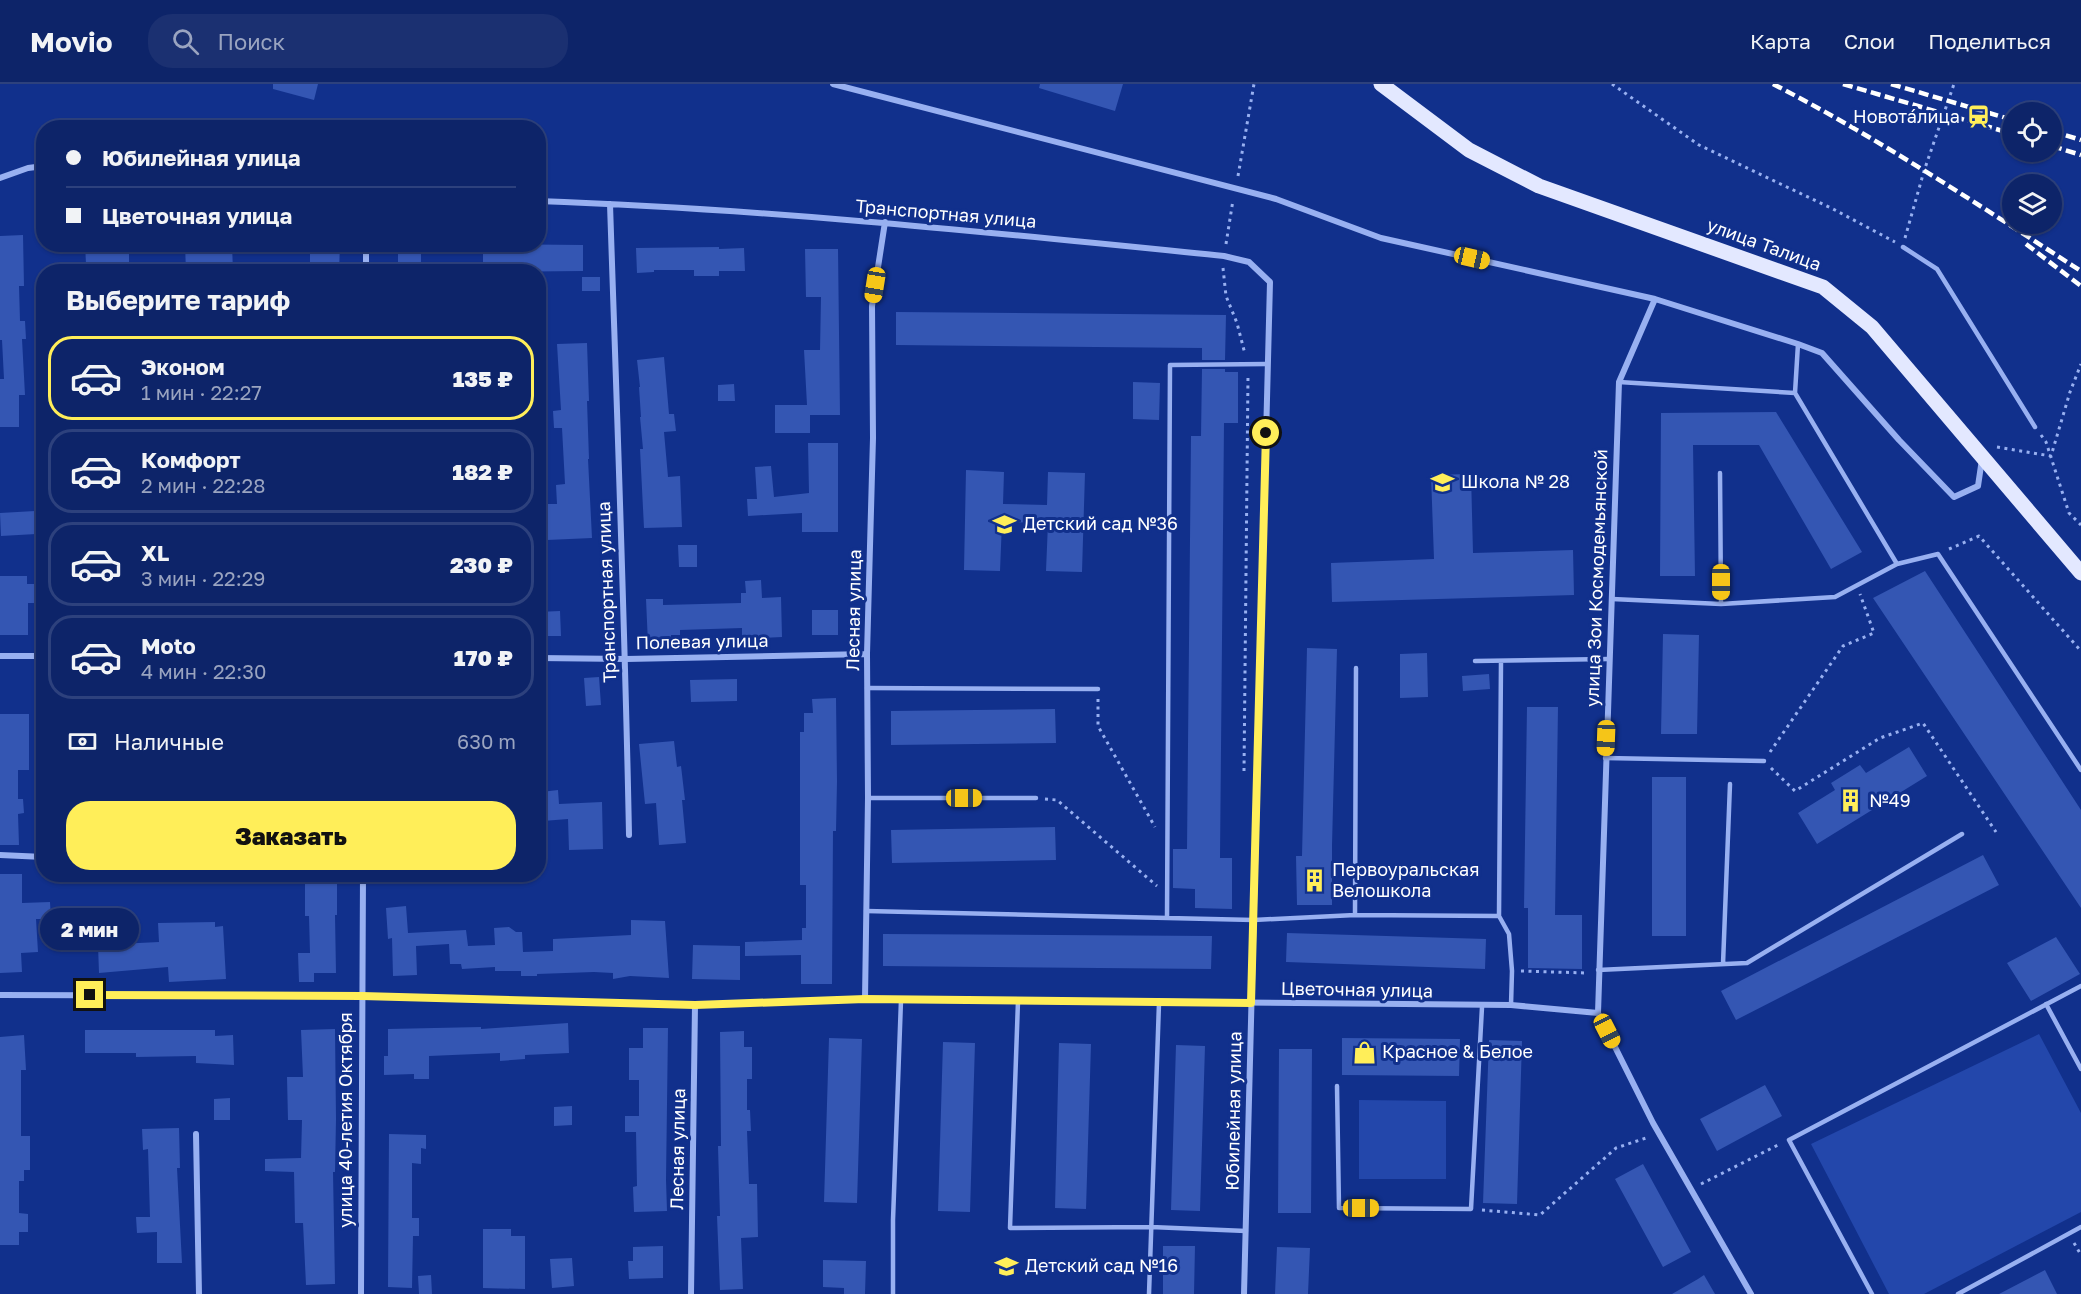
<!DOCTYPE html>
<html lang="ru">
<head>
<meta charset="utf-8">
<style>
  body { margin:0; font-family:"Golos Text",sans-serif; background:#1b3071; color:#f1f3f6; height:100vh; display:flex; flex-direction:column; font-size:22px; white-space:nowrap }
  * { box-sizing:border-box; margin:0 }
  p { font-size:20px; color:#9aa4c0 }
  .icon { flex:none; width:33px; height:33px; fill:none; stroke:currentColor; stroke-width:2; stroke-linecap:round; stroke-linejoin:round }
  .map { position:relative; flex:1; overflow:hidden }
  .details { position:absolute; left:36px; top:180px; width:510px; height:618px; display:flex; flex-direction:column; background:#0d2469; border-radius:24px; box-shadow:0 2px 4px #0004,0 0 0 2px #2d417d }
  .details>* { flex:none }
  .top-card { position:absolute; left:36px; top:36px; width:510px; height:132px; border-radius:24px; box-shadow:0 2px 4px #0004,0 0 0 2px #2d417d; display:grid; align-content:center; height:132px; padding:0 30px; background:#0d2469 }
  .tools { position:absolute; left:2002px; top:18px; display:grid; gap:12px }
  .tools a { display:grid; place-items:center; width:60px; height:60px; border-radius:50%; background:#0d2469; box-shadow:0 2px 4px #0004,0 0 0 2px #2d417d; font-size:30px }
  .end { position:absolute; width:27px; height:27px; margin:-14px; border:8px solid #ffee59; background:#111; box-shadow:0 0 0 3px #111 }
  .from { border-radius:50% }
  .bubble { position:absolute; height:42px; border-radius:21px; background:#0d2469; box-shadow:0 2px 4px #0004,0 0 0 2px #2d417d; font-size:20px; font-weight:800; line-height:42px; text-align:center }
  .car { position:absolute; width:18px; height:36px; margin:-18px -9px; border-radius:8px; box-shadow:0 0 4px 2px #0007; background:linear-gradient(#f5c518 24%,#345 0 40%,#f5c518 0 76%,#345 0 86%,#f5c518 0) }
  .top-card b { display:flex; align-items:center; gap:21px; height:57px; font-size:22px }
  .top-card b+b { border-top:2px solid #2d417d }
  .top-card i { width:15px; height:15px; background:#f1f3f6 }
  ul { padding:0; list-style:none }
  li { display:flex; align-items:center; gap:18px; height:84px; margin:0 12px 9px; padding:0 18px; border:3px solid #2d417d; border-radius:24px }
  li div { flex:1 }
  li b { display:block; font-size:22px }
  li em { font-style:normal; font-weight:800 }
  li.active { border-color:#ffee59 }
  li>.icon { width:54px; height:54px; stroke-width:1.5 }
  h2 { padding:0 30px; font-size:27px; line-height:72px }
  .pay { display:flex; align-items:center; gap:15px; height:66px; padding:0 30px; font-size:22px }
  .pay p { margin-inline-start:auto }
  .action { display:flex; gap:12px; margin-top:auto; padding:12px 30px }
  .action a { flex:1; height:69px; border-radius:24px; background:#ffee59; color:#111; font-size:24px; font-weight:800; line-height:69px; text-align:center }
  header { display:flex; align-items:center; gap:36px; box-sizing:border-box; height:84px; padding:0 30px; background:#0d2469; border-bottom:2px solid #2d417d }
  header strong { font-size:28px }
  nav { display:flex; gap:33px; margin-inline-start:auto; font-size:21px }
  .search { width:420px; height:54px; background:#1b3071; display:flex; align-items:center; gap:15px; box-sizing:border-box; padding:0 21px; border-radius:24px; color:#9aa4c0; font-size:22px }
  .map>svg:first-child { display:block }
  .green { fill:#2347ab }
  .building { fill:#3456b3 }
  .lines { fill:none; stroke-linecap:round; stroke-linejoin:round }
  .path { stroke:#98b0f1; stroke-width:3; stroke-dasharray:3 4.5; stroke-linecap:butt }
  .service { stroke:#98b0f1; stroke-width:4.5 }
  .minor { stroke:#98b0f1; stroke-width:6 }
  .primary { stroke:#e3e8ff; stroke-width:15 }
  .rail { stroke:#fff; stroke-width:4.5; stroke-dasharray:10 4.5; stroke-linecap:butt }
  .route { stroke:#ffee59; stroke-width:8 }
  .labels { text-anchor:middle; stroke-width:6; stroke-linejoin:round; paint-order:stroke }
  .poi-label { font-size:18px; fill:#fff; stroke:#11308c; text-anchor:start }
  .street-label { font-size:18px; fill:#fff; stroke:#11308c }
</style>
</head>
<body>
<header>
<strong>Movio</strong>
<div class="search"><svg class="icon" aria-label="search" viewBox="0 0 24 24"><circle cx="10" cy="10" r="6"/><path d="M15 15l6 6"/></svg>Поиск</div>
<nav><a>Карта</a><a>Слои</a><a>Поделиться</a></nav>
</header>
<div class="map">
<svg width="2081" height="1210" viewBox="0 0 2081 1210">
  <rect width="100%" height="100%" fill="#11308c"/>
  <path class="green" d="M2039 950 2081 1029V1128L1924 1210H1889L1811 1060Z
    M1359 1016 1446 1017V1095H1359Z"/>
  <path class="building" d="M273 0H318L314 16 273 5Z
    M1040 0H1123L1115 27 1039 4Z
    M23 151 24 202H19L20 237H25L26 255H22L25 311H19V343H0V295H4L2 256H0V152Z
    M85 160H129V179L86 180Z
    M185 160H232L233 188H186Z
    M313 160H340L339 188H310V167H313Z
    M398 160H421V188H398Z
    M483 160 583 161V187L483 188Z
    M719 163V165L744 164 745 187H719V192H694V186H654V188L637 189 636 164Z
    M805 165H838L840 331H810V349H775V321H807L804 266H820L821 213H806Z
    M582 193H600V207H582Z
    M896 228 1226 231 1225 276H1202V264L896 261Z
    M587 259 589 317H587L589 375H588L592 454 547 456 545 420H557L556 401 565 400 562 344H554L553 327 561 326 557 260Z
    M664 273 669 330H674L676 347 664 348 668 393 680 392 682 443 644 444 640 365H643L640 333H641L639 303H640L637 276Z
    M1202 285H1225V288H1238V339H1224L1220 774H1232V825L1195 824V805L1173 804V765H1187L1191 352H1201Z
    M1133 298 1160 299 1159 336 1133 335Z
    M734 300 735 317H718V301Z
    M1776 328 1862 468 1831 485 1759 361H1693L1695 492H1660L1661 329Z
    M808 359H838V448H802V429L748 432 747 415H757L755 383 771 382 774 413 809 409Z
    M966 386 1004 388 1003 420 1047 421 1048 388 1085 389 1082 488 1046 487 1048 439 1002 438 1000 487 964 486Z
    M1471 390 1473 469 1573 466 1574 511 1332 518 1331 479 1434 475 1431 391Z
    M35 427 36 450 1 452 0 429Z
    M678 461H697V483H679Z
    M1925 487 2081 726V824L1873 514Z
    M0 492H27V500H35V519H28V551H0Z
    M761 496 762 514 781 513 782 553 742 555V544L680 546V551H671V559L648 560 646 515H663V521L741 519V509H746L745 497Z
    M812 526H838V551H812Z
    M560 527 561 552H538V528Z
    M1663 550 1699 551 1697 650H1661Z
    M1307 564 1337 565 1332 762V821H1297L1296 772H1302Z
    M1427 569 1428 613 1400 614V570Z
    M1489 590 1490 605 1463 607 1462 592Z
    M599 593 601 621 586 622 584 594Z
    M737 595V617L691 618 690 596Z
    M836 614 837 697 836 747H833L832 900H801V871L745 872V858L802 856V844H806V801H800V648H804V629H813L812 615Z
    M1527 623H1558L1555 831H1582V885L1528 884V824H1524Z
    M1055 625 1056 659 891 661V627Z
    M0 630H29V686H18V715H23L24 729 18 730 19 761H0Z
    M674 657 677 683 681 682 685 716H682L686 759 659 761 656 719 645 720 639 660Z
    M1909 663 1927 692 1817 760 1798 729 1835 706 1831 699 1860 681 1866 689Z
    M1652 693H1686V852H1652Z
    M558 706 559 720 602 718 603 765 569 766 568 735 543 737 541 708Z
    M1055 743 1056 776 892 779 891 746Z
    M1983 771 1999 801 1736 936 1721 907Z
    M0 790H22V819L50 818 51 835H36L38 868 21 869 22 888 0 889Z
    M305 790H321V796H337V831H335L336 889H314V898H299L298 869H310L309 832H305Z
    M406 822 408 849 466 846 468 862 495 861 494 844 509 843 516 848H522L523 868 553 867V855L631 851V836L665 837 669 894 630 892 613 895V889L594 888 537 890V892H521V887H495V883L462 885 461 880H450L449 860 416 862 417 891 393 892 392 854 388 855 386 824Z
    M215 838V843L223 842 226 895 169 898 168 883 99 889 98 861 159 858 158 839Z
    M1287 849 1486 855 1485 885 1286 878Z
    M883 850 1212 852 1211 885 883 882Z
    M2056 853 2080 890 2031 917 2007 879Z
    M693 861 740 862V896L692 895Z
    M568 939 569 969 525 971V975L500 977V969L429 972V995H414V990L384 991V972H388V945L481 943V945Z
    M643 944H668L666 1096 667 1127 634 1128 633 1103 637 1102 636 1048H625V1032H639V996H629V964H643Z
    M335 945 336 1035 335 1088H333L335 1200 306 1201 303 1139H295L294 1088 265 1087V1075L301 1074 302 1036H288L287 993H303L301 946Z
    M85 946H215V952L233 951 234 981 196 979V972L136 973V969H85Z
    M744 947V963H752V995H747V1026H750L751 1047H747L749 1100H757L758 1153 741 1154 743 1205 720 1206 717 1132H720L718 1062H721L720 948Z
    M24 951 26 986H21V1052H30V1086H24V1097H19V1129L28 1130V1148H19V1161H0V953Z
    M829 954 862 955 857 1119 824 1118Z
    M1342 954 1460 955 1459 992 1342 991Z
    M1489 956 1522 957 1517 1120 1483 1119Z
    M943 958 975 959 970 1128 938 1127Z
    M1059 959 1091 960 1086 1125 1055 1124Z
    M1176 961 1205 962 1200 1127 1171 1126Z
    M1279 965H1312L1311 1129H1278Z
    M1765 1001 1782 1032 1717 1067 1700 1035Z
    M230 1014V1036H214V1015Z
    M572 1022V1041L554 1042V1023Z
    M179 1044 180 1084H177L182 1179H157V1148L137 1149 136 1133H150L148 1065 143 1066 142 1045Z
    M389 1050 426 1051V1065L421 1064V1080L412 1079V1134H419V1152H413L412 1204 388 1203Z
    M1643 1080 1691 1168 1663 1183 1615 1095Z
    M483 1145H511V1152H525V1205L483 1204Z
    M663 1162V1194L629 1195 628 1177H633V1163Z
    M1163 1162H1195L1194 1210H1163Z
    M1277 1163 1310 1164 1308 1210H1275Z
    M572 1174 574 1202 552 1204 550 1175Z
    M823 1176 866 1177 865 1210H844V1204L823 1203Z
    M2045 1186 2057 1210H1999Z
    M431 1191 432 1210H419L418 1192Z
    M1704 1191 1715 1210H1672L1698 1195Z"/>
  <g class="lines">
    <path class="path" d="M1612 0 1699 61 1833 125 1895 158
      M1238 92 1254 0
      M1905 154 1924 87 1954 0
      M1226 160 1233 116
      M1223 184 1226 212 1237 239 1245 270
      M2041 351 2046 358 2069 429 2081 441
      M1997 363 2051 372 2070 308 2081 280
      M1949 465 1979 452 2081 567
      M1098 615V642L1155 743
      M1770 668 1843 562 1874 549 1860 510
      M1771 684 1795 707 1880 654 1923 639 1996 748
      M1244 687 1248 291
      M1045 715 1057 716 1157 802
      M1521 887 1587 889
      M1701 1100 1778 1061
      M1482 1126 1540 1131 1616 1064 1649 1053
      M2074 1159 2081 1171"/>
    <path class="service" d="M1903 163 1937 185 2035 343
      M1619 298 1795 309 1798 260
      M1720 389 1721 520
      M1897 480 1938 470 2081 686
      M1612 515 1721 520 1835 513 1897 480 1795 309
      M1475 577 1609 575
      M867 604 1098 605
      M1605 674 1764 677
      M868 714H1036
      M866 827 1254 836 1355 831 1499 832 1501 578
      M1355 831 1356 584
      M1499 832 1509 850 1512 887 1511 921
      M1167 834 1170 281 1267 280
      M1723 880 1730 700
      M1598 886 1747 879 1962 750
      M1018 917 1010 1144 1151 1143 1246 1147
      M2046 920 2081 985
      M1337 1002 1339 1124 1471 1125 1482 923
      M893 1210V1136L901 916
      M1149 1210 1159 919
      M1872 1210 1789 1056 2081 902
      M1958 1210 2081 1143"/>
    <path class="minor" d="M833 0 1276 115 1381 154 1655 215 1798 260 1822 269 1899 356 1954 413 1978 402 1982 375
      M0 94 28 84 44 82
      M538 117C768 125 996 149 1224 172L1249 178 1270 198 1244 1210
      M610 120C617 330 625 541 629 751
      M366 188V160
      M1655 215 1619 298 1598 929 1653 1039 1751 1210
      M0 572H44
      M538 574 626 575 867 570
      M0 771 44 773
      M0 911 362 912 695 921 865 915 1511 921 1598 929
      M865 915 868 714 867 570 873 354 872 222 885 138
      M196 1050 199 1210
      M361 1210 363 790
      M691 1210 695 921"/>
    <path class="primary" d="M1381 0 1469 66 1539 102 1823 203 1872 243 2081 489"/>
    <path class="rail" d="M1773 0C1880 55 1980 122 2081 187
      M1843 0 2013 50
      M1891 0 2013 36
      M2052 47 2081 56
      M2052 62 2081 71
      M2026 160 2081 202"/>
  </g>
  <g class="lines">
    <path class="route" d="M90 911 362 912 695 921 865 915 1251 919 1266 349"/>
  </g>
  <defs>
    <symbol id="station-bare" viewBox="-9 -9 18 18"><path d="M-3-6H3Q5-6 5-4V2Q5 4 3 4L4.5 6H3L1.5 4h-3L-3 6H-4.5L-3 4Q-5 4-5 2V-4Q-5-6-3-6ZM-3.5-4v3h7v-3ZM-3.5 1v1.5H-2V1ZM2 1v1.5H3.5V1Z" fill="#ffee59" stroke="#11308c" stroke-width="2.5" paint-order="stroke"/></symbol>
    <symbol id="school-bare" viewBox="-9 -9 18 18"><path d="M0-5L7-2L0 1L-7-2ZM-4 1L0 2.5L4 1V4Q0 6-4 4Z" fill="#ffee59" stroke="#11308c" stroke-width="2.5" paint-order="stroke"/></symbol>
    <symbol id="building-bare" viewBox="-9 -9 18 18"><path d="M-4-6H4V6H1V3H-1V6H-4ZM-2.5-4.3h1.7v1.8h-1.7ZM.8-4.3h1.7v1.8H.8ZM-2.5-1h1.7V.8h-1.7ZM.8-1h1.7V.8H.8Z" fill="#ffee59" stroke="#11308c" stroke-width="2.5" paint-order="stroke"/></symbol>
    <symbol id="shop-bare" viewBox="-9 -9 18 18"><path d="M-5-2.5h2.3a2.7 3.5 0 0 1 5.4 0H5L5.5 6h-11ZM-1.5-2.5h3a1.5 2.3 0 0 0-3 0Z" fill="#ffee59" stroke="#11308c" stroke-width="2.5" paint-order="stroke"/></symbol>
  </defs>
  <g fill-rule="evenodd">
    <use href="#station-bare" x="1962" y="16" width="33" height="33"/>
    <use href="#school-bare" x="1426" y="382" width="33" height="33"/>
    <use href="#school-bare" x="988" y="424" width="33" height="33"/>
    <use href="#building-bare" x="1834" y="700" width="33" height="33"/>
    <use href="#building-bare" x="1298" y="780" width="33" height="33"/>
    <use href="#shop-bare" x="1348" y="952" width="33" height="33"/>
    <use href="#school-bare" x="990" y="1166" width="33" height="33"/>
  </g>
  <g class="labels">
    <g class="poi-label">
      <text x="1960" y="39" text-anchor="end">Новота́лица</text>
      <text x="1461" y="404">Школа № 28</text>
      <text x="1023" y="446">Детский сад №36</text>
      <text x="1869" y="723">№49</text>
      <text x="1332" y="792">Первоуральская<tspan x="1332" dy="21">Велошкола</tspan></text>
      <text x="1382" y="974">Красное &amp; Белое</text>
      <text x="1025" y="1188">Детский сад №16</text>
    </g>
    <g class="street-label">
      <text transform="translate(946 130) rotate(5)" y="6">Транспортная улица</text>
      <text transform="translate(1764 161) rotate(20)" y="6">улица Талица</text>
      <text transform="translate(1597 494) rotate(-88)" y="6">улица Зои Космодемьянской</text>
      <text transform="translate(607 508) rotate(-92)" y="6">Транспортная улица</text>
      <text transform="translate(854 526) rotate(-89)" y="6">Лесная улица</text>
      <text transform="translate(702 558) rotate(-1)" y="6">Полевая улица</text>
      <text transform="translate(1357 906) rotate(1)" y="6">Цветочная улица</text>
      <text transform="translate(1234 1027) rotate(-89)" y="6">Юбилейная улица</text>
      <text transform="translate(346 1036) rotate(-90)" y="6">улица 40-летия Октября</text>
      <text transform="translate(678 1065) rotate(-89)" y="6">Лесная улица</text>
    </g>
  </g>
</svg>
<div class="tools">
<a><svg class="icon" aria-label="locate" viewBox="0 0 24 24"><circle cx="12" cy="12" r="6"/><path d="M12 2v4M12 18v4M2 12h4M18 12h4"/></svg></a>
<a><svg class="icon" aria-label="layers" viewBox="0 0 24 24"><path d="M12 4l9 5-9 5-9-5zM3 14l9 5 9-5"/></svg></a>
</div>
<i class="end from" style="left:1266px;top:349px"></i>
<i class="end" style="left:90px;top:911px"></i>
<div class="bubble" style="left:40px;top:824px;width:99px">2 мин</div>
<i class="car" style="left:1472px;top:174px;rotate:103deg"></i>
<i class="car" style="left:875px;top:201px;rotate:189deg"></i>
<i class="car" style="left:1721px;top:498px;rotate:180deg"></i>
<i class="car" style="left:1606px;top:654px;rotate:182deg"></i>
<i class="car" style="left:964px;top:714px;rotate:90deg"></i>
<i class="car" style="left:1607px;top:947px;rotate:153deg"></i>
<i class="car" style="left:1361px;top:1124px;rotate:90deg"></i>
<div class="top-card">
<b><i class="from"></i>Юбилейная улица</b>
<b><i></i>Цветочная улица</b>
</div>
<section class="details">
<h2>Выберите тариф</h2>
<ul>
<li class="active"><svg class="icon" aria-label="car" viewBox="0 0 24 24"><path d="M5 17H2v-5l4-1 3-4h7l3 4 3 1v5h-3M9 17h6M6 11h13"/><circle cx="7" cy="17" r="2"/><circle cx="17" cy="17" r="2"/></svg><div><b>Эконом</b><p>1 мин · 22:27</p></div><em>135 ₽</em></li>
<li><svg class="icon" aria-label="car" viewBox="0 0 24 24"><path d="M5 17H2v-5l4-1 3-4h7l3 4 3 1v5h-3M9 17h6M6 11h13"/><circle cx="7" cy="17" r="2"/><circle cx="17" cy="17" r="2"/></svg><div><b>Комфорт</b><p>2 мин · 22:28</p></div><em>182 ₽</em></li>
<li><svg class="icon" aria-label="car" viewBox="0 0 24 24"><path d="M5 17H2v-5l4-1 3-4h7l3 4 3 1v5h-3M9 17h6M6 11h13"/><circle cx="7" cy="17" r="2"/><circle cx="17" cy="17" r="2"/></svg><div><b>XL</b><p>3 мин · 22:29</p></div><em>230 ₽</em></li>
<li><svg class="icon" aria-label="car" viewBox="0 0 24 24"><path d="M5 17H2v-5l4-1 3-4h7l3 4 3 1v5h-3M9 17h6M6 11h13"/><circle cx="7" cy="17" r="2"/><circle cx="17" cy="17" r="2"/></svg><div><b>Moto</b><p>4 мин · 22:30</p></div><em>170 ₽</em></li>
</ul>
<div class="pay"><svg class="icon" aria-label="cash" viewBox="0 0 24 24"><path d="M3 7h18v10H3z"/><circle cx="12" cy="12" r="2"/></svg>Наличные<p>630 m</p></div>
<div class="action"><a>Заказать</a></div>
</section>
</div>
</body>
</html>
